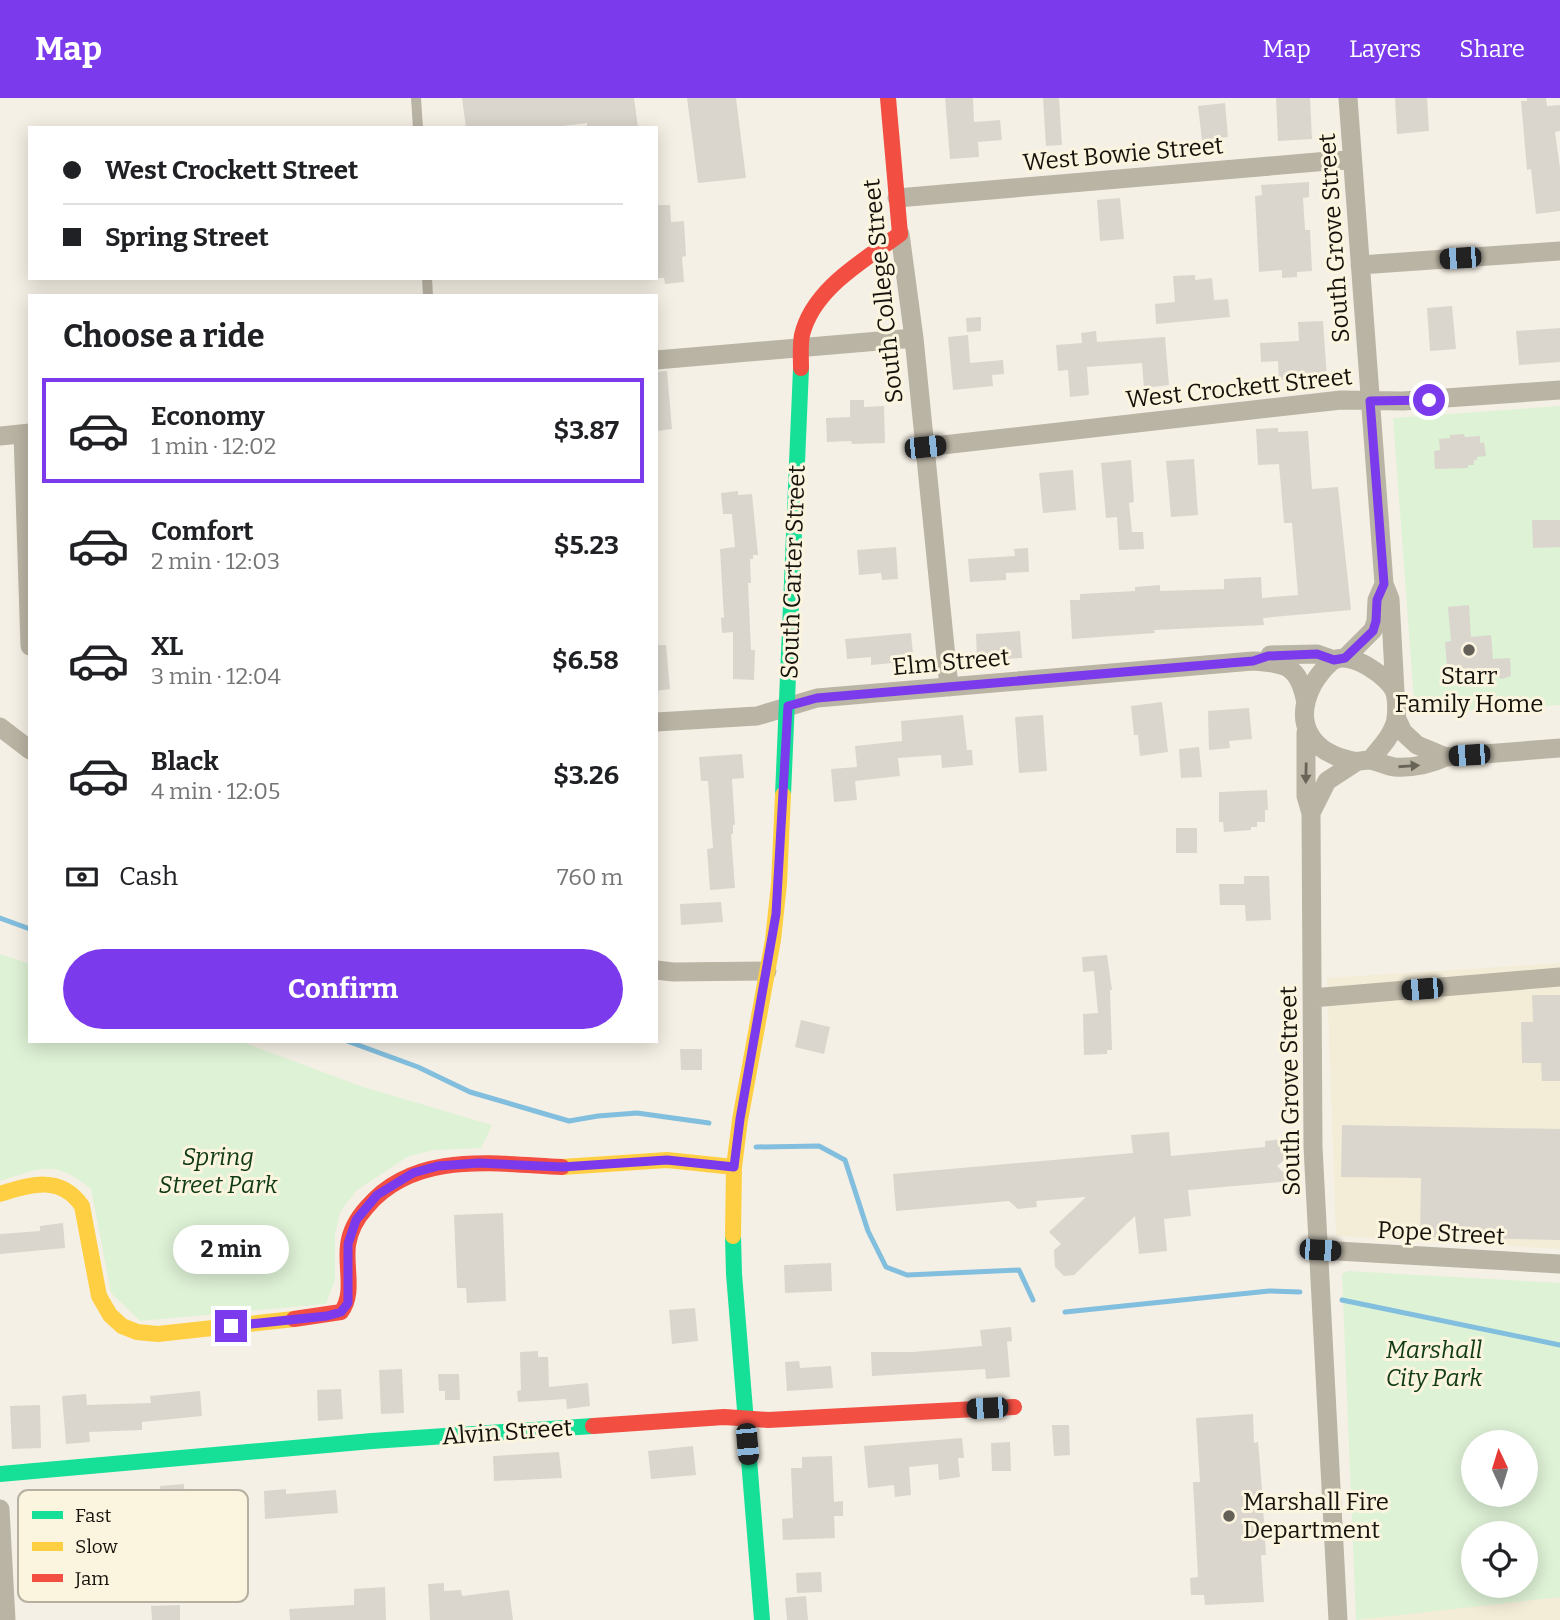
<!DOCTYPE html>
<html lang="en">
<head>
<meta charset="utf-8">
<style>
  body { margin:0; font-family:Bitter,serif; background:#f6f6f6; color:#202124; height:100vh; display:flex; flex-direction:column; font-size:26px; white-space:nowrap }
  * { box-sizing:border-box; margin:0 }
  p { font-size:23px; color:#757577 }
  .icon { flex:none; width:38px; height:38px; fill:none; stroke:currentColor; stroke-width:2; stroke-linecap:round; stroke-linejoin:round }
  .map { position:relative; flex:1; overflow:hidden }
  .side { position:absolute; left:28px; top:196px; width:630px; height:749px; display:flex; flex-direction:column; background:#fff; border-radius:0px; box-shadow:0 4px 18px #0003 }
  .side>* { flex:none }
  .banner { position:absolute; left:28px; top:28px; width:630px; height:154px; border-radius:0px; box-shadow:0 4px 18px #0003; display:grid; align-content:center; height:154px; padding:0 35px; background:#fff }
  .needle { width:46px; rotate:356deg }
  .fabs { position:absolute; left:1461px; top:1332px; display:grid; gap:14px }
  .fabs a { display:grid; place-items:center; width:77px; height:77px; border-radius:50%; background:#fff; box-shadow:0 4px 18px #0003; font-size:35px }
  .end { position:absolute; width:32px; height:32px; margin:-16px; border:9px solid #7c3aed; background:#fff; box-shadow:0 0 0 4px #fff }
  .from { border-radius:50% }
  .bubble { position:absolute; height:49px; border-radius:24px; background:#fff; box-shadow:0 4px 18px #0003; font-size:23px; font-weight:700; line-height:49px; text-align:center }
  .car { position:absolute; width:21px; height:42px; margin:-21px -10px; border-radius:9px; box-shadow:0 0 5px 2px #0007; background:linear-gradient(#222 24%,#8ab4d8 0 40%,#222 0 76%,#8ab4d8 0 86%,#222 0) }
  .banner b { display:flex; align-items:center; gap:24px; height:66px; font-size:26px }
  .banner b+b { border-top:2px solid #e0e0e0 }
  .banner i { width:18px; height:18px; background:#202124 }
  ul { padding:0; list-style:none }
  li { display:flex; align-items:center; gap:21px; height:105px; margin:0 14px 10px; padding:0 21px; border:4px solid transparent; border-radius:0px }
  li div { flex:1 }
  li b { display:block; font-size:26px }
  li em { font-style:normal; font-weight:700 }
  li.selected { border-color:#7c3aed }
  li>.icon { width:63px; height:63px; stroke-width:1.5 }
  h2 { padding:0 35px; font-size:32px; line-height:84px }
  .pay { display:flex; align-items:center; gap:18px; height:77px; padding:0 35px; font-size:26px }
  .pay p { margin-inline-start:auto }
  .cta { display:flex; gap:14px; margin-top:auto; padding:14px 35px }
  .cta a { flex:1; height:80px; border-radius:42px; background:#7c3aed; color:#fff; font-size:28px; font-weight:700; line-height:80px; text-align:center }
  header { display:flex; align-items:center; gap:42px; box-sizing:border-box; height:98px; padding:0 35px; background:#7c3aed; color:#fff }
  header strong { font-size:33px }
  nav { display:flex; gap:38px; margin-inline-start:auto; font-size:24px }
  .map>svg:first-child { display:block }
  .built { fill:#f3ecd7 }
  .green { fill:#def2d6; fill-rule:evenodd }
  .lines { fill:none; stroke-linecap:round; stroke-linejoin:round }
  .stream { stroke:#82bede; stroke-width:5 }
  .building { fill:#dad6cd }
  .lane { stroke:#bab4a4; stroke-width:10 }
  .street { stroke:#bab4a4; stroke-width:19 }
  .fast { stroke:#16e098; stroke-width:16 }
  .slow { stroke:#ffcf43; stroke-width:16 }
  .jam { stroke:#f24e42; stroke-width:16 }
  .oneway { fill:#686458 }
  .route { stroke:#7c3aed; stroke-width:9 }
  .poi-dot { fill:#646058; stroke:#fbf4df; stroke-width:2.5 }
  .labels { text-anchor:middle; stroke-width:6; stroke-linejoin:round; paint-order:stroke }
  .street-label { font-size:24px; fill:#16130c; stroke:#fbf4df }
  .poi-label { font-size:24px; fill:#16130c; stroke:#fbf4df }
  .park-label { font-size:24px; font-style:italic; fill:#0e3b11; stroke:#fbf4df }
  .key { fill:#fbf4df; stroke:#b6b0a0; stroke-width:2 }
  .key-label { font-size:19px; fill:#16130c }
</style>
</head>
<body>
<header>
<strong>Map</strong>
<nav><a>Map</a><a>Layers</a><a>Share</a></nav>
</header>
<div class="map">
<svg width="1560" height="1522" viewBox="0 0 1560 1522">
  <rect width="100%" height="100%" fill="#f5f0e5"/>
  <path class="built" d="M1560 865V1151L1336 1138 1327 880Z
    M1560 1498V1522H1357L1382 1518Z"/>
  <path class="green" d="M1560 308V607L1415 616 1393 320Z
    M0 856 30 866V943H240L360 988 492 1027 481 1050 435 1052 409 1058 357 1092 340 1114 335 1137V1182L326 1206 140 1223 111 1195 91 1091C53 1061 43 1070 0 1083Z
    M1348 1173 1560 1185V1499L1356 1522 1342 1176ZM1474 1344H1526V1396H1474ZM1474 1435H1526V1488H1474Z"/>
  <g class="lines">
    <path class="stream" d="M0 820 30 831
      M347 943 418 969 470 994 569 1023 598 1018 637 1015 709 1025
      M756 1049 819 1048 845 1062 868 1133 886 1169 907 1177 1019 1172 1033 1202
      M1342 1202 1560 1247
      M1065 1214 1269 1193 1300 1194"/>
  </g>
  <path class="building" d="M462 0H634L638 30H587V25L546 30H466Z
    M687 0H736L746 80 698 85Z
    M945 0H973L974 24 1000 22 1002 42 978 44 979 59 950 61Z
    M1043 0H1059L1062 47 1046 48Z
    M1276 0H1310L1312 41 1278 43Z
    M1395 0H1427L1429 33 1397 36Z
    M1527 0H1546L1547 8 1560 7V33L1555 34 1560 70V113L1536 116 1531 71 1527 72 1521 3H1527Z
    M1225 5 1228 39 1202 42 1198 8Z
    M1309 84V99L1303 100 1305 132H1310L1312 173 1297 174V179L1282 180V172L1259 174 1255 98 1262 97 1261 87Z
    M1120 100 1124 141 1100 143 1097 102Z
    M656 107H670L671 124 684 123 686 158 682 159 684 184 665 186 664 180H656Z
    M1195 177V182L1212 180 1214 202 1228 201 1230 219 1156 226 1155 206 1175 204 1173 178Z
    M1452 208 1456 251 1430 253 1427 210Z
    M981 219V233L967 234 966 220Z
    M1323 223 1327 280 1279 282 1278 263 1261 264 1260 245 1299 243 1298 224Z
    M1560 230V264L1519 267 1516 233Z
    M1096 233 1097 244 1165 239 1169 287 1144 290 1142 265 1087 269 1089 297 1070 299 1068 272 1058 273 1056 247 1082 245 1081 235Z
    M968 237 970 265 1003 262 1004 276 992 277 993 288 953 292 948 239Z
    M667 273 672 331 656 333V274Z
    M850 302H864V309L884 308 885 345 852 346 851 343 827 344 826 320 850 319Z
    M1278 330V334L1308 333 1312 391 1338 389 1351 512 1263 520 1264 527 1154 532 1155 535 1072 541 1070 502H1080V496L1135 493V489L1160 487V493L1224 491V481L1261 479 1262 500 1298 497 1292 425H1284L1279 366 1258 367 1256 331Z
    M1464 336 1465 339 1480 338V345L1484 344 1486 358 1477 359V362H1474V367H1468V370L1435 371 1434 353 1440 352 1439 341 1450 340V337Z
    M1194 361 1198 417 1171 419 1166 363Z
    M1131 362 1134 404 1129 405 1132 434H1143L1144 451 1119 452 1117 419 1106 420 1101 365Z
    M1073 372 1076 412 1043 415 1039 375Z
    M738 393V397L752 396 758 457H753V461H750L751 485H748L751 552H755L754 582 733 581V534L722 535 721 519 724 520 720 451 735 449 732 416H723L721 395Z
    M1532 422H1560V449L1533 450Z
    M896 449 898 481 882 482 881 475 859 477 857 452Z
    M1028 450 1029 474 1006 475V482L970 484 968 461 1015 458 1014 451Z
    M1469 507 1471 539 1491 537 1493 561 1510 560 1511 578 1502 581 1496 578 1448 582 1445 544 1451 543 1448 509Z
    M1020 533 1022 560 977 562 976 536Z
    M911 535 914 567 892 569V565L871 567V559L847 561 845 541Z
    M656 547H666L670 591 656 593Z
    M1162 604 1168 654 1140 658 1138 637H1134L1131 608Z
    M1249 610 1252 641 1229 643 1230 650 1209 652 1208 613Z
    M963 617 967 652H972L973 667 942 670 941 657 898 660 900 678 855 683 857 702 834 704 831 671 857 669 855 648 902 643 901 623Z
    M1043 617 1047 673 1019 675 1015 619Z
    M1199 649 1202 679 1181 680 1179 651Z
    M742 656 744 680 732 681 735 727H733V736H731L735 790 710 792 707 751 713 750 708 683H701L699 659Z
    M1267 692 1268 712H1265V724H1257V729H1251V732L1224 734 1223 724H1219V694Z
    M1176 730H1197V755H1176Z
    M1244 778H1269L1271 822 1246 823 1245 807H1220L1219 786H1244Z
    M721 804 723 824 681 827 680 806Z
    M1107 857 1112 892H1110L1112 952H1107V956L1084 957 1083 916 1098 915 1094 873 1083 874 1082 859Z
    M1532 897H1560V983H1542L1541 965H1522L1521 924H1533Z
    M801 922 830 929 824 956 795 949Z
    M680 951H702V972H681Z
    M1342 1027 1560 1031V1142L1420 1139 1421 1080 1341 1079Z
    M1169 1034 1171 1058 1265 1049V1043L1282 1041 1284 1062 1277 1068 1292 1083 1188 1092 1191 1118 1164 1121 1167 1153 1139 1156 1135 1118 1074 1177 1064 1178 1055 1169 1054 1152 1061 1146 1049 1134 1086 1099 1036 1103 1037 1109 1018 1111 1009 1103 896 1113 893 1076 1133 1055 1131 1037Z
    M503 1115 506 1203 467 1205 466 1190H457L454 1117Z
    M63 1125 65 1150 0 1156V1136L40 1133V1128Z
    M831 1165 832 1193 785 1195 784 1167Z
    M695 1210 698 1243 672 1246 669 1212Z
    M1011 1229 1012 1243 1007 1244 1010 1279 986 1281 985 1271 872 1278 871 1254H913L982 1248 980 1232Z
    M538 1253V1259H548L549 1289 588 1285 590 1308 567 1311 566 1301 518 1304 517 1293 521 1292 520 1254Z
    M799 1263 800 1270 831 1268 833 1290 787 1293 785 1264Z
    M402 1271 404 1315 381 1316 379 1272Z
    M438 1276H459L460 1302H445V1293H439Z
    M341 1291 343 1321 318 1323 317 1292Z
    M200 1293 202 1318 142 1324V1332L89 1334 90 1344 66 1346 62 1298 86 1296 87 1307 151 1305 150 1298Z
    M40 1307 41 1350 12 1351 10 1308Z
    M1253 1316 1254 1345 1258 1344 1261 1378 1266 1457H1261L1264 1504 1205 1507 1204 1497H1191L1190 1480 1198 1479 1193 1384H1200L1196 1320Z
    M1052 1327H1069L1070 1357 1054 1358Z
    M962 1340 964 1360H958L960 1379 939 1382 938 1366 909 1369 911 1397 895 1399 894 1387 868 1390 864 1348Z
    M1010 1344 1011 1373H992L991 1345Z
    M693 1348 696 1377 651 1381 648 1353Z
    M559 1354 562 1380 494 1383 493 1358Z
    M832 1358 834 1404 843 1403V1418H834L835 1440 783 1442 782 1421 793 1420 791 1370H802V1359Z
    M184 1386 186 1419 162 1420 160 1388Z
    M286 1391V1396L336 1392 338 1415 265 1421 264 1393Z
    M821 1474 822 1494 797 1495 796 1475Z
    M444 1485V1493L461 1492 462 1498 509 1492 513 1522H430L428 1486Z
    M385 1489 386 1522H290L289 1511 354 1507V1491Z
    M806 1498 808 1522H787L785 1500Z
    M180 1507V1522H152L151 1508Z"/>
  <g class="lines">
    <path class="lane" d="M416 0 418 30
      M427 180 428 198"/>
    <path class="street" d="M1348 0 1384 486
      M897 100 1352 61
      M900 136 914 240 949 589
      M1360 167 1560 153
      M656 262 914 240
      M23 336 30 548
      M0 338 30 335
      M925 349 1341 302 1403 303 1560 292
      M1270 557 1317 556 1334 562
      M1345 560 1373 532 1376 523 1377 502 1384 486 1390 501 1395 594
      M1396 619 1403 634 1417 647 1446 659 1560 650
      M656 624 757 618 817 600 1253 563C1287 565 1299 568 1306 605
      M0 629 30 652
      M1306 634V698L1311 715 1313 1049 1338 1522
      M1370 662C1380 650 1392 638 1396 622 1397 615 1397 602 1395 595 1390 579 1351 553 1334 562 1327 566 1317 579 1313 586 1292 626 1312 655 1353 663 1359 664 1364 662 1369 662 1378 663 1386 668 1395 669 1413 670 1431 666 1446 659
      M1311 715 1327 683 1356 664
      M656 872 673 874 767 873
      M1312 900 1560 879
      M1320 1152 1560 1166
      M0 1411 6 1522"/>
    <path class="fast" d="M783 697 801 270
      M733 1138 734 1176 762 1522
      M0 1376 372 1343 593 1328"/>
    <path class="slow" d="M562 1069 667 1062 734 1069
      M0 1096C31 1086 61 1077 82 1108L99 1198 110 1217 122 1228 137 1234 158 1236 294 1221
      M733 1138 734 1069 740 1022 773 842 779 786 783 697"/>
    <path class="jam" d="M801 270C801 260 800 247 802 237 813 190 865 162 900 136L888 0
      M294 1221 341 1214C355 1196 345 1169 348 1147 350 1132 357 1120 367 1109 415 1052 495 1066 562 1069
      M593 1328 724 1319 768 1322 1014 1309"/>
  </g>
  <defs><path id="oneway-solid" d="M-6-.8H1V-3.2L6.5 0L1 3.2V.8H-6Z" transform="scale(1.75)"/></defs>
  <g class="oneway">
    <use href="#oneway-solid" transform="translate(1409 668) rotate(-4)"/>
    <use href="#oneway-solid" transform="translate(1306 675) rotate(91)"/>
  </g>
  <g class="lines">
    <path class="route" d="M231 1228 327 1218 341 1214 348 1205V1146L356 1122 377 1097 413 1075 438 1068 479 1065 562 1069 667 1062 734 1069 740 1021 776 816 788 608 817 600 1253 563 1268 558 1317 556 1334 562 1345 560 1373 533 1376 523 1377 502 1384 486 1370 303 1429 302"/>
  </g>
  <g class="poi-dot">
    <circle cx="1469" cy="552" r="7"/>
    <circle cx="1229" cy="1418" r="7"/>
  </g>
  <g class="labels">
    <g class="street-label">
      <text transform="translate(1123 56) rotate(-5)" y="8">West Bowie Street</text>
      <text transform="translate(1334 140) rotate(-94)" y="8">South Grove Street</text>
      <text transform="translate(883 193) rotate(-96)" y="8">South College Street</text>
      <text transform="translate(1239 290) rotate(-6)" y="8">West Crockett Street</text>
      <text transform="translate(793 474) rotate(-88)" y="8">South Carter Street</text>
      <text transform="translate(951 564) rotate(-5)" y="8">Elm Street</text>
      <text transform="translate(1290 993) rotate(-91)" y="8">South Grove Street</text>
      <text transform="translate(1441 1135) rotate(3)" y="8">Pope Street</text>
      <text transform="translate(507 1334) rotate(-4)" y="8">Alvin Street</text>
    </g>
    <g class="poi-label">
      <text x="1469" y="586">Starr<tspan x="1469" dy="28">Family Home</tspan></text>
      <text x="1243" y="1412" text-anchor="start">Marshall Fire<tspan x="1243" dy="28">Department</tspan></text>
    </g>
    <g class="park-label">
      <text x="218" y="1067">Spring<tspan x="218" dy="28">Street Park</tspan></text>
      <text x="1434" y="1260">Marshall<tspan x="1434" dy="28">City Park</tspan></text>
    </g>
  </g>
  <rect x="18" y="1392" width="230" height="112" rx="10" class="key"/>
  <rect x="32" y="1413" width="31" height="8" fill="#16e098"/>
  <rect x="32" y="1444" width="31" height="9" fill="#ffcf43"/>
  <rect x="32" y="1476" width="31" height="8" fill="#f24e42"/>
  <g class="key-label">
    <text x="75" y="1424">Fast</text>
    <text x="75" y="1455">Slow</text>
    <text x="75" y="1487">Jam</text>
  </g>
</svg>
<div class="fabs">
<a><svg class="needle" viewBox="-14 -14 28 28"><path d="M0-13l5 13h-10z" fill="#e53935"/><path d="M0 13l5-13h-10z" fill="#757577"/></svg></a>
<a><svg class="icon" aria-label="locate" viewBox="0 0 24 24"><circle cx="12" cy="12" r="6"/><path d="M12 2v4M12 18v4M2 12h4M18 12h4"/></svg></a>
</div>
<i class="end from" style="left:1429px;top:302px"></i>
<i class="end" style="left:231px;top:1228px"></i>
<div class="bubble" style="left:173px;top:1127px;width:116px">2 min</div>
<i class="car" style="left:1460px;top:160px;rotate:266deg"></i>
<i class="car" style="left:925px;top:349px;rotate:84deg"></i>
<i class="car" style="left:1469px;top:657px;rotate:266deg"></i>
<i class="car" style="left:1422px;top:891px;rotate:265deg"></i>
<i class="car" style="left:1320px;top:1152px;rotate:93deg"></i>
<i class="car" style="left:987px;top:1310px;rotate:267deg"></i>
<i class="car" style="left:747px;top:1346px;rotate:175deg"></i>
<div class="banner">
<b><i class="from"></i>West Crockett Street</b>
<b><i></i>Spring Street</b>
</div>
<section class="side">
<h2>Choose a ride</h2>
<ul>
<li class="selected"><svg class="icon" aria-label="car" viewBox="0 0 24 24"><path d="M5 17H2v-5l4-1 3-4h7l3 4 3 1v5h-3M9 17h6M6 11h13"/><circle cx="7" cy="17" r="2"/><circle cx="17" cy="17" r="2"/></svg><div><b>Economy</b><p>1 min · 12:02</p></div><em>$3.87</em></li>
<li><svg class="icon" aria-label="car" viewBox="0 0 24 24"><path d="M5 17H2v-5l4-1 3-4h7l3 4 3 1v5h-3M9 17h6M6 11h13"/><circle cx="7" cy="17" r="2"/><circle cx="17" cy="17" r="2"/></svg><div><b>Comfort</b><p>2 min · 12:03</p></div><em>$5.23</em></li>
<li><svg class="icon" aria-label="car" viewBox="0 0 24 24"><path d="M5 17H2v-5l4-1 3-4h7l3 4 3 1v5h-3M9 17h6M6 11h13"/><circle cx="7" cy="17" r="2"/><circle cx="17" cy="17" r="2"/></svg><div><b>XL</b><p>3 min · 12:04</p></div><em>$6.58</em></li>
<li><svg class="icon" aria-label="car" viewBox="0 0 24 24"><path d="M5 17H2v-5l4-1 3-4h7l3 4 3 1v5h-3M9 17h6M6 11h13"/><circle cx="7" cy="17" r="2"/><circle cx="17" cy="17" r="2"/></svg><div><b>Black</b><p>4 min · 12:05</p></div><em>$3.26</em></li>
</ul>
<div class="pay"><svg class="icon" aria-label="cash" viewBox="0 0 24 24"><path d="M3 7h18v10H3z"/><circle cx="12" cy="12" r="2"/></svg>Cash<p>760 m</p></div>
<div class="cta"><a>Confirm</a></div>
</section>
</div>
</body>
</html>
